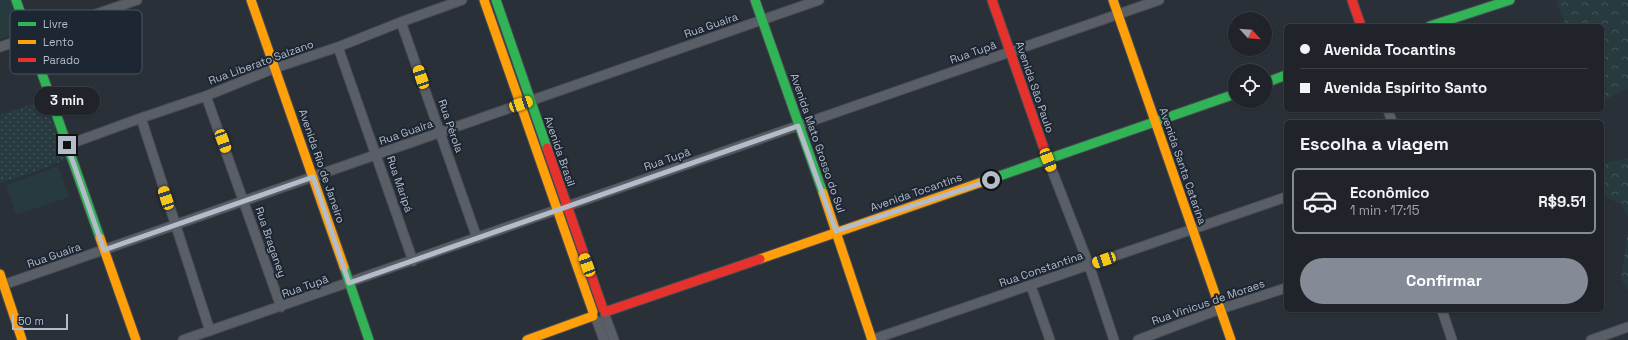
<!DOCTYPE html>
<html lang="pt">
<head>
<meta charset="utf-8">
<style>
  body { margin:0; font-family:"Space Grotesk",sans-serif; background:#282c32; color:#f1f3f6; height:100vh; display:flex; flex-direction:column; font-size:15px; white-space:nowrap }
  * { box-sizing:border-box; margin:0 }
  p { font-size:13px; color:#a2a4a8 }
  .icon { flex:none; width:22px; height:22px; fill:none; stroke:currentColor; stroke-width:2; stroke-linecap:round; stroke-linejoin:round }
  .map { position:relative; flex:1; overflow:hidden }
  .side { position:absolute; left:1284px; top:120px; width:320px; height:192px; display:flex; flex-direction:column; background:#20242a; border-radius:6px; box-shadow:0 1px 3px #0004,0 0 0 1px #3d4147 }
  .side>* { flex:none }
  .banner { position:absolute; left:1284px; top:24px; width:320px; height:88px; border-radius:6px; box-shadow:0 1px 3px #0004,0 0 0 1px #3d4147; display:grid; align-content:center; height:88px; padding:0 16px; background:#20242a }
  .needle { width:26px; rotate:116deg }
  .fabs { position:absolute; left:1228px; top:12px; display:grid; gap:8px }
  .fabs a { display:grid; place-items:center; width:44px; height:44px; border-radius:50%; background:#20242a; box-shadow:0 1px 3px #0004,0 0 0 1px #3d4147; font-size:20px }
  .scale { position:absolute; left:12px; bottom:10px; width:56px; box-sizing:border-box; padding-left:4px; border:2px solid #b4bcc9; border-top:0; font-size:11px; line-height:14px; white-space:nowrap; color:#b4bcc9; -webkit-text-stroke:3px #1d2633; paint-order:stroke }
  .end { position:absolute; width:18px; height:18px; margin:-9px; border:5px solid #b4bcc9; background:#111; box-shadow:0 0 0 2px #111 }
  .from { border-radius:50% }
  .bubble { position:absolute; height:28px; border-radius:14px; background:#20242a; box-shadow:0 1px 3px #0004,0 0 0 1px #3d4147; font-size:13px; font-weight:700; line-height:28px; text-align:center }
  .car { position:absolute; width:12px; height:24px; margin:-12px -6px; border-radius:5px; box-shadow:0 0 3px 1px #0007; background:linear-gradient(#f5c518 24%,#345 0 40%,#f5c518 0 76%,#345 0 86%,#f5c518 0) }
  .banner b { display:flex; align-items:center; gap:14px; height:38px; font-size:15px }
  .banner b+b { border-top:1px solid #3d4147 }
  .banner i { width:10px; height:10px; background:#f1f3f6 }
  ul { padding:0; list-style:none }
  li { display:flex; align-items:center; gap:12px; height:66px; margin:0 8px 6px; padding:0 8px; border:2px solid transparent; border-radius:6px }
  li div { flex:1 }
  li b { display:block; font-size:15px }
  li em { font-style:normal; font-weight:700 }
  li.active { border-color:#848b96 }
  li>.icon { width:36px; height:36px; stroke-width:1.5 }
  h2 { padding:0 16px; font-size:18px; line-height:48px }
  .button { display:flex; gap:8px; margin-top:auto; padding:8px 16px }
  .button a { flex:1; height:46px; border-radius:24px; background:#848b96; color:#fff; font-size:16px; font-weight:700; line-height:46px; text-align:center }
  .map>svg:first-child { display:block }
  .forest { fill:url(#forest-crowns) }
  .park { fill:url(#park-dots) }
  .garden { fill:#273a3e }
  .lines { fill:none; stroke-linecap:round; stroke-linejoin:round }
  .street-casing { stroke:#484c53; stroke-width:11 }
  .fast-casing { stroke:#484c53; stroke-width:11 }
  .slow-casing { stroke:#484c53; stroke-width:11 }
  .jam-casing { stroke:#484c53; stroke-width:11 }
  .street { stroke:#5a5e66; stroke-width:9 }
  .fast { stroke:#30b455; stroke-width:9 }
  .slow { stroke:#ff9f0a; stroke-width:9 }
  .jam { stroke:#e5322d; stroke-width:9 }
  .route { stroke:#b4bcc9; stroke-width:5 }
  .labels { text-anchor:middle; stroke-width:4; stroke-linejoin:round; paint-order:stroke }
  .street-label { font-size:11px; fill:#b4bcc9; stroke:#1d2633 }
  .key { fill:#1d2633; stroke:#4a5360; stroke-width:1 }
  .key-label { font-size:11px; fill:#b4bcc9 }
</style>
</head>
<body>
<div class="map">
<svg width="1628" height="340" viewBox="0 0 1628 340">
  <defs>
    <pattern id="forest-crowns" width="20" height="18" patternUnits="userSpaceOnUse"><rect width="20" height="18" fill="#273a3e"/><path d="M2 6a3 3 0 1 1 6 0M12 15a3 3 0 1 1 6 0" fill="none" stroke="#445559"/></pattern>
    <pattern id="park-dots" width="8" height="8" patternUnits="userSpaceOnUse"><rect width="8" height="8" fill="#273a3e"/><path d="M2 2h.1M6 6h.1" fill="none" stroke="#445559" stroke-width="1.8" stroke-linecap="round"/></pattern>
  </defs>
  <rect width="100%" height="100%" fill="#2a3038"/>
  <path class="forest" d="M1560 0H1628V88L1605 100H1602V26H1566L1556 1Z
    M1628 158V216L1621 204 1607 198 1602 194V167L1608 162Z
    M1628 231V291L1621 278Z"/>
  <path class="park" d="M44 100 67 159 32 173 0 183V115Z"/>
  <path class="garden" d="M0 0H11L22 32 0 39Z
    M58 166 69 197 16 215 6 185Z"/>
  <g class="lines">
    <defs>
      <path id="street" d="M401 22 477 238
        M0 47 137 0
        M338 47 413 261
        M206 96 281 307
        M1388 110 1392 122
        M141 118 210 331
        M67 145 141 118 206 96 275 68 338 47 401 22 462 0
        M1048 160 1089 265 1114 340
        M0 286 819 0
        M1031 286 1050 340
        M1442 310 1452 340
        M605 316 614 340
        M597 321 604 340
        M183 340 1159 0
        M871 340 1286 197
        M1138 340 1220 309 1286 288
        M1591 340 1628 327"/>
      <path id="fast" d="M16 0 100 238
        M496 0 547 148
        M755 0 823 193
        M1430 26 1510 0
        M1265 83 1286 75
        M979 183 1235 94
        M344 267 369 340"/>
      <path id="slow" d="M251 0 344 267
        M484 0 593 312
        M1113 0 1231 340
        M823 193 872 340
        M100 238 136 340
        M760 259 979 183
        M0 274 22 340
        M527 340 593 316"/>
      <path id="jam" d="M992 0 1048 160
        M1352 0 1361 26
        M547 148 603 309
        M605 312 760 259"/>
    </defs>
    <use href="#street" class="street-casing"/>
    <use href="#fast" class="fast-casing"/>
    <use href="#slow" class="slow-casing"/>
    <use href="#jam" class="jam-casing"/>
    <use href="#street" class="street"/>
    <use href="#fast" class="fast"/>
    <use href="#slow" class="slow"/>
    <use href="#jam" class="jam"/>
  </g>
  <g class="lines">
    <path class="route" d="M67 145 104 250 313 177 349 283 798 126 836 231 991 180"/>
  </g>
  <g class="labels">
    <g class="street-label">
      <text transform="translate(711 25) rotate(-19)" y="4">Rua Guaíra</text>
      <text transform="translate(973 52) rotate(-19)" y="4">Rua Tupã</text>
      <text transform="translate(261 62) rotate(-20)" y="4">Rua Liberato Salzano</text>
      <text transform="translate(1035 87) rotate(71)" y="4">Avenida São Paulo</text>
      <text transform="translate(451 126) rotate(71)" y="4">Rua Pérola</text>
      <text transform="translate(406 132) rotate(-19)" y="4">Rua Guaíra</text>
      <text transform="translate(818 143) rotate(71)" y="4">Avenida Mato Grosso do Sul</text>
      <text transform="translate(560 151) rotate(71)" y="4">Avenida Brasil</text>
      <text transform="translate(667 159) rotate(-19)" y="4">Rua Tupã</text>
      <text transform="translate(322 166) rotate(71)" y="4">Avenida Rio de Janeiro</text>
      <text transform="translate(1183 166) rotate(71)" y="4">Avenida Santa Catarina</text>
      <text transform="translate(400 184) rotate(71)" y="4">Rua Maripá</text>
      <text transform="translate(916 192) rotate(-19)" y="4">Avenida Tocantins</text>
      <text transform="translate(271 242) rotate(71)" y="4">Rua Braganey</text>
      <text transform="translate(54 255) rotate(-19)" y="4">Rua Guaíra</text>
      <text transform="translate(1041 269) rotate(-19)" y="4">Rua Constantina</text>
      <text transform="translate(305 286) rotate(-19)" y="4">Rua Tupã</text>
      <text transform="translate(1208 302) rotate(-19)" y="4">Rua Vinicus de Moraes</text>
    </g>
  </g>
  <rect x="10" y="10" width="132" height="64" rx="6" class="key"/>
  <rect x="18" y="22" width="18" height="4" fill="#30b455"/>
  <rect x="18" y="40" width="18" height="4" fill="#ff9f0a"/>
  <rect x="18" y="58" width="18" height="4" fill="#e5322d"/>
  <g class="key-label">
    <text x="43" y="28">Livre</text>
    <text x="43" y="46">Lento</text>
    <text x="43" y="64">Parado</text>
  </g>
</svg>
<div class="fabs">
<a><svg class="needle" viewBox="-14 -14 28 28"><path d="M0-13l5 13h-10z" fill="#e53935"/><path d="M0 13l5-13h-10z" fill="#a2a4a8"/></svg></a>
<a><svg class="icon" aria-label="locate" viewBox="0 0 24 24"><circle cx="12" cy="12" r="6"/><path d="M12 2v4M12 18v4M2 12h4M18 12h4"/></svg></a>
</div>
<div class="scale">50 m</div>
<i class="end from" style="left:991px;top:180px"></i>
<i class="end" style="left:67px;top:145px"></i>
<div class="bubble" style="left:34px;top:87px;width:66px">3 min</div>
<i class="car" style="left:421px;top:77px;rotate:341deg"></i>
<i class="car" style="left:521px;top:104px;rotate:71deg"></i>
<i class="car" style="left:223px;top:141px;rotate:160deg"></i>
<i class="car" style="left:1048px;top:160px;rotate:159deg"></i>
<i class="car" style="left:166px;top:198px;rotate:342deg"></i>
<i class="car" style="left:1104px;top:260px;rotate:251deg"></i>
<i class="car" style="left:587px;top:265px;rotate:340deg"></i>
<div class="banner">
<b><i class="from"></i>Avenida Tocantins</b>
<b><i></i>Avenida Espírito Santo</b>
</div>
<section class="side">
<h2>Escolha a viagem</h2>
<ul>
<li class="active"><svg class="icon" aria-label="car" viewBox="0 0 24 24"><path d="M5 17H2v-5l4-1 3-4h7l3 4 3 1v5h-3M9 17h6M6 11h13"/><circle cx="7" cy="17" r="2"/><circle cx="17" cy="17" r="2"/></svg><div><b>Econômico</b><p>1 min · 17:15</p></div><em>R$9.51</em></li>
</ul>
<div class="button"><a>Confirmar</a></div>
</section>
</div>
</body>
</html>
